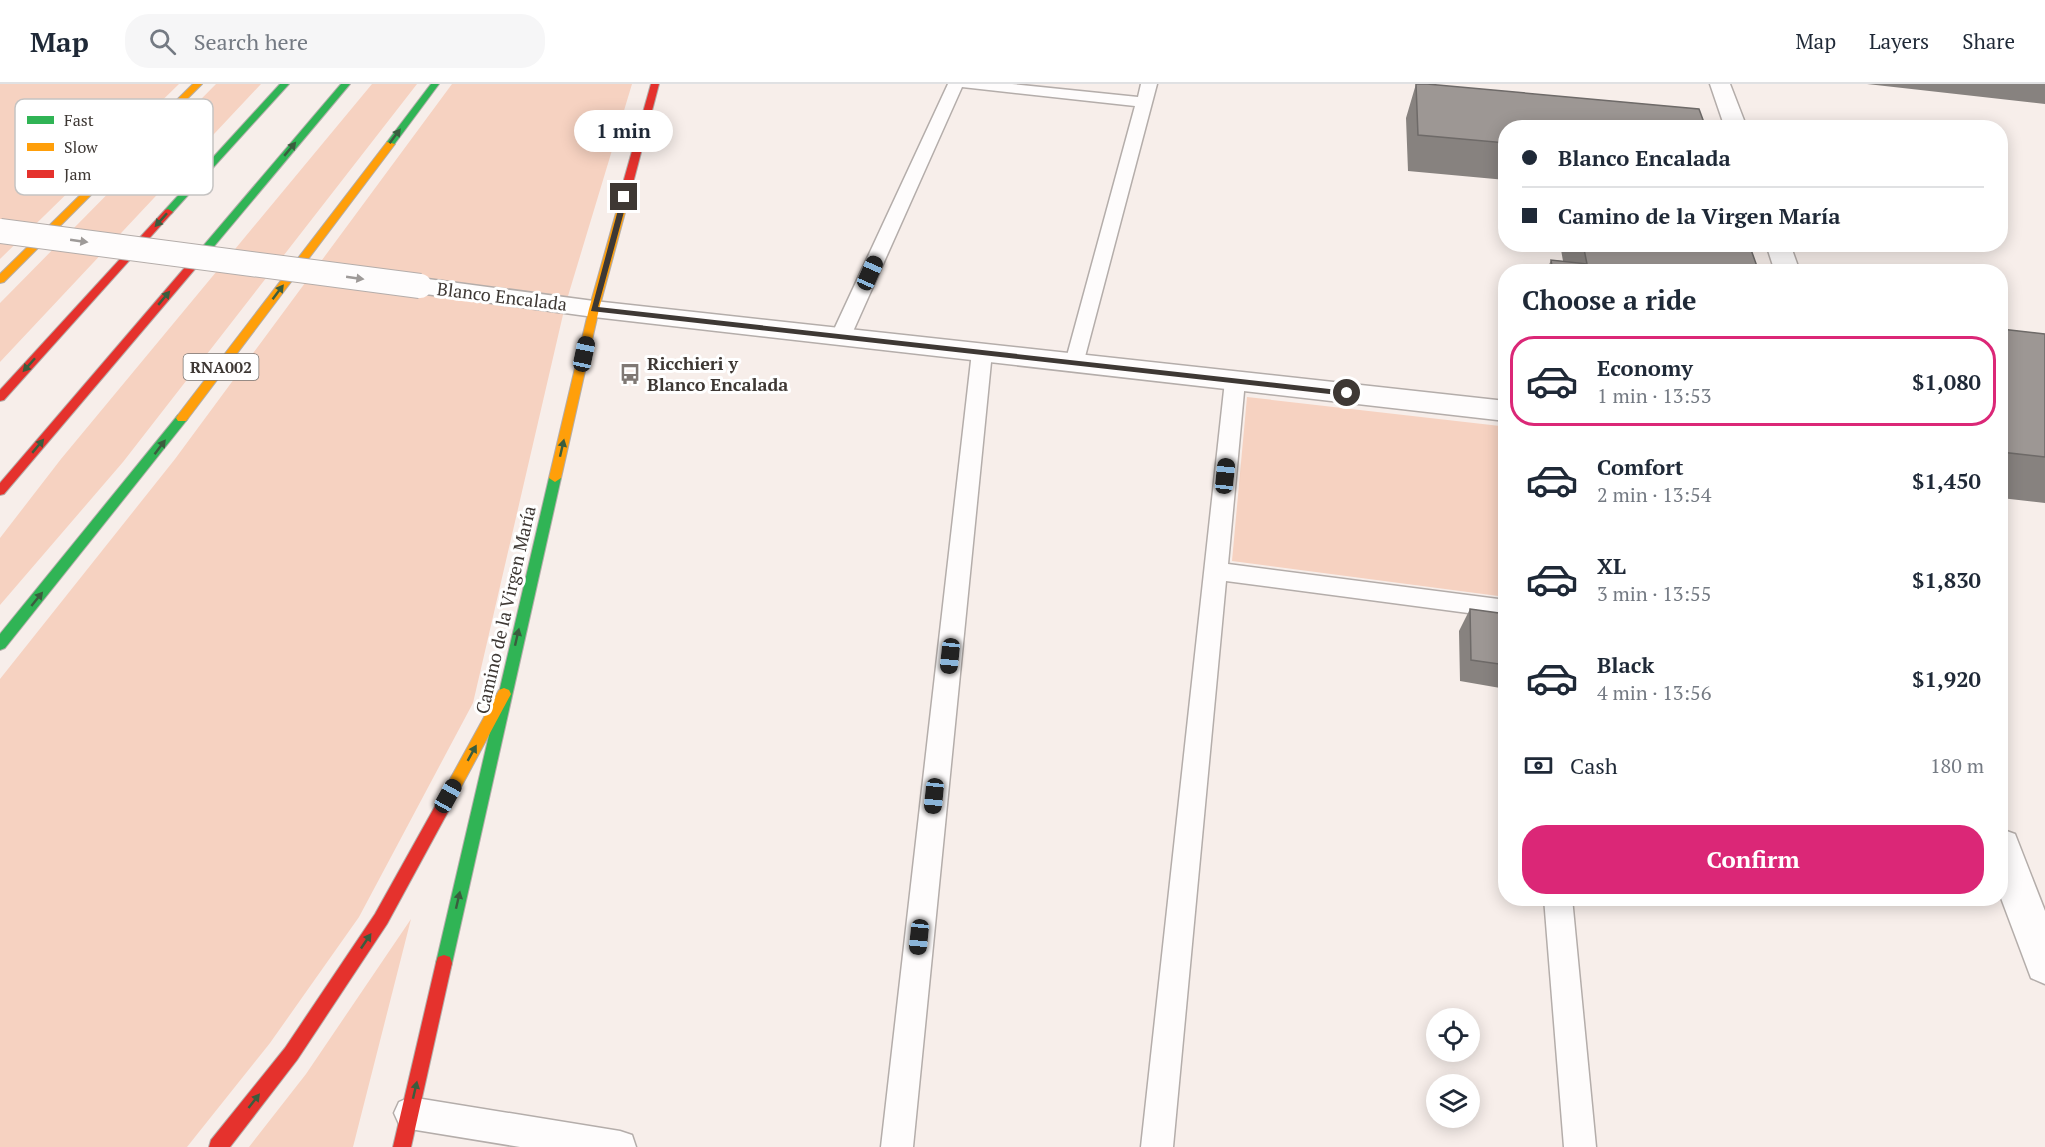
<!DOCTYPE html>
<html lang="en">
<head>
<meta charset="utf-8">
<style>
  body { margin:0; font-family:"PT Serif",serif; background:#f6f6f7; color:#1f2937; height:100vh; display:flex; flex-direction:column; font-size:22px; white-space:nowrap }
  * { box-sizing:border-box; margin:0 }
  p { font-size:20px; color:#747a83 }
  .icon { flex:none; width:33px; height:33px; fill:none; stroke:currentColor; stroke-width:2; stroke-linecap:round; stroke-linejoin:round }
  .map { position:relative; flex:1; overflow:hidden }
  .details { position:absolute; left:1498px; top:180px; width:510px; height:642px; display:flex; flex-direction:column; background:#fff; border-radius:24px; box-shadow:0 3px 15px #0003 }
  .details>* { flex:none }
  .hud { position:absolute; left:1498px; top:36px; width:510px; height:132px; border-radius:24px; box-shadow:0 3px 15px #0003; display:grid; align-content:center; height:132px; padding:0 24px; background:#fff }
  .fabs { position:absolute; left:1426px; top:924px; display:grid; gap:12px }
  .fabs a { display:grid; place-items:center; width:54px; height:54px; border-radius:50%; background:#fff; box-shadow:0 3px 15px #0003; font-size:30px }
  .end { position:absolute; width:27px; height:27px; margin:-14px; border:8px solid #3e3834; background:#fff; box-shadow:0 0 0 3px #fff }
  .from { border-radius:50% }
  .bubble { position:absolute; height:42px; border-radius:21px; background:#fff; box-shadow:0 3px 15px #0003; font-size:20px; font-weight:700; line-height:42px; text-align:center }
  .car { position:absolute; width:18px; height:36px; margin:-18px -9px; border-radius:8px; box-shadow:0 0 4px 2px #0007; background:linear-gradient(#222 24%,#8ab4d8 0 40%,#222 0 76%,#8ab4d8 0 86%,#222 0) }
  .hud b { display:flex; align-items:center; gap:21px; height:57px; font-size:22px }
  .hud b+b { border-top:2px solid #e0e1e3 }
  .hud i { width:15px; height:15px; background:#1f2937 }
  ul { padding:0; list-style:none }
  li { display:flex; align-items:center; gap:18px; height:90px; margin:0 12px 9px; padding:0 12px; border:3px solid transparent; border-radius:24px }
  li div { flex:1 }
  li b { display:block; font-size:22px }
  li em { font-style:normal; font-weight:700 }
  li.current { border-color:#db2777 }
  li>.icon { width:54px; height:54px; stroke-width:1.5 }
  h2 { padding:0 24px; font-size:27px; line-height:72px }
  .pay { display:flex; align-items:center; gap:15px; height:66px; padding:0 24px; font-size:22px }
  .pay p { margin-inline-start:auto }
  .action { display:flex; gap:12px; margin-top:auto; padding:12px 24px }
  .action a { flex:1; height:69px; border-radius:24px; background:#db2777; color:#fff; font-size:24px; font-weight:700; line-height:69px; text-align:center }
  header { display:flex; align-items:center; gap:36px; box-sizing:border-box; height:84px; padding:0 30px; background:#fff; border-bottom:2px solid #e0e1e3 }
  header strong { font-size:28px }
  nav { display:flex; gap:33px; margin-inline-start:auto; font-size:21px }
  .search { width:420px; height:54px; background:#f6f6f7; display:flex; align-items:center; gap:15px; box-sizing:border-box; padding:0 21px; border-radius:24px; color:#747a83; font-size:22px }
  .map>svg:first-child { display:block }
  .green { fill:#f6d2c1 }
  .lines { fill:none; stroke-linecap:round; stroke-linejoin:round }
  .lane-casing { stroke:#b4adaa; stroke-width:3 }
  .street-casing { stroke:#b4adaa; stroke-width:3 }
  .fast-casing { stroke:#b4adaa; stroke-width:2 }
  .slow-casing { stroke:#b4adaa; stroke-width:2 }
  .jam-casing { stroke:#b4adaa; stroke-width:2 }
  .lane { fill:#fefcfc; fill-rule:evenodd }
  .street { fill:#fefcfc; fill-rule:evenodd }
  .fast { fill:#30b455; fill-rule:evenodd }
  .slow { fill:#ff9f0a; fill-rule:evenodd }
  .jam { fill:#e5322d; fill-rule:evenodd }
  .street-bridge-casing { stroke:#b4adaa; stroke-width:26; stroke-linecap:butt }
  .street-bridge { stroke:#fefcfc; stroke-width:24 }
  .wall { fill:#87827f }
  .building { fill:#9d9794; stroke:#6e6a68; stroke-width:1.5 }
  .oneway { fill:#3a5d3e }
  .oneway2 { fill:#9e9a98 }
  .route { fill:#3e3834 }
  .labels { text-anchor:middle; stroke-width:6; stroke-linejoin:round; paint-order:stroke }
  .shield { fill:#fff; stroke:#787471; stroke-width:1.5 }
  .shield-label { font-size:16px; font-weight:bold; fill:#3e3834 }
  .street-label { font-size:18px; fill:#3e3834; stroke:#fff }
  .poi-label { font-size:18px; font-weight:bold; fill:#3e3834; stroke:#fff; text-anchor:start }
  .key { fill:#fff; stroke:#c5c3c2; stroke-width:1.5 }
  .key-label { font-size:16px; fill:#3e3834 }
</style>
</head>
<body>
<header>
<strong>Map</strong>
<div class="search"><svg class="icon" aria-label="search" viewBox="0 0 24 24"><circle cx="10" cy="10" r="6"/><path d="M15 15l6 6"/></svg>Search here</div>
<nav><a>Map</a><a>Layers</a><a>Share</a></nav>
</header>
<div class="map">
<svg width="2045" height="1063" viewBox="0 0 2045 1063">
  <rect width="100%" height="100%" fill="#f7eeea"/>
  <path class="green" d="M0 0H179L0 175Z
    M216 0H261L0 278V219Z
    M372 0H417L123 378 0 521V454L61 375Z
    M452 0H632L565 222 473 619 359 833 270 959 187 1063H0V595L175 375Z
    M1247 313 1500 342 1506 396V513L1232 477Z
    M411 835 353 1063H249L306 990Z"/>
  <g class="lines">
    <defs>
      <path id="lane" d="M948 0H1012L1138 13 1141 0H1157L1082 284H1068L1065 279 1135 22 962 3 851 252 848 256H834L831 252Z
        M982 262 989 264 992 268 913 1063H881L972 268 975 264Z
        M1235 290 1242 292 1245 297 1228 480 1506 516V534L1226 497 1173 1063H1141L1225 297 1228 292Z
        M1544 814H1572L1596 1063H1564Z
        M410 1013 620 1047 632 1051 636 1063H520L410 1045 399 1040 394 1029 399 1018Z"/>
      <path id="street" d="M1710 0H1730L1747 44H1725Z
        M1766 160H1790L1800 188H1775Z
        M420 194 594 217 1506 317V337L594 233 411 208 407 202 411 196Z
        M2001 745 2015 750 2045 827V900L2031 894 2001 814Z"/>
      <path id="fast" d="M280 0H289L171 130H165V126Z
        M341 0H350L195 185H187V181Z
        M431 0H439L393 62H387V58Z
        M182 330 188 334 186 337 5 564 0 566V550L178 331Z
        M555 390 561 394 452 879 450 885 444 887 438 885 436 879 549 394Z"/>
      <path id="slow" d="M193 0H202L4 198 0 199V190Z
        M387 58 395 60 186 337H178L176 334 178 331Z
        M625 97 633 99 599 225 561 394 555 398 549 394 589 225Z
        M504 604 509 606 511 610 453 718 448 720 443 718 440 713 443 708 499 606Z"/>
      <path id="jam" d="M651 0H659L633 99 628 102 623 99Z
        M168 125 173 128 171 130 4 316 0 317V306L165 126Z
        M191 180 195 181V185L4 410 0 411V399L187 181Z
        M448 706 453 708 456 713 387 840 297 976 230 1063H209L211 1056 285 964 375 830 443 708Z
        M444 871 450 873 452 879 411 1063H393L436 879 438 873Z"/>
    </defs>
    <use href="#lane" class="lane-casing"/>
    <use href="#street" class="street-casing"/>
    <use href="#fast" class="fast-casing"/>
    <use href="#slow" class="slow-casing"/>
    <use href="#jam" class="jam-casing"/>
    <use href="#lane" class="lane"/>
    <use href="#street" class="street"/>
    <use href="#fast" class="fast"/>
    <use href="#slow" class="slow"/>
    <use href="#jam" class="jam"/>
    <defs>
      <path id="street-bridge" d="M0 147 420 202"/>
    </defs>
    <use href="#street-bridge" class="street-bridge-casing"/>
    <use href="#street-bridge" class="street-bridge"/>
  </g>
  <path class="wall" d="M1416 0 1506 44V96L1408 87 1406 34Z
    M1867 0H2045V20Z
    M1560 160H1749L1759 188H1546L1551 176 1563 177Z
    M2001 245 2045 250V419L2001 414Z
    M1470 525 1506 530V605L1460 597 1459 547Z"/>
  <path class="building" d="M1416 0H1427L1699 25 1706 44H1506V59L1418 51Z
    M1583 160H1749L1759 188H1553L1551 176 1587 180Z
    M2001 245 2045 250V373L2001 368Z
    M1470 525 1506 530V581L1471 576Z"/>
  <defs><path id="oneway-solid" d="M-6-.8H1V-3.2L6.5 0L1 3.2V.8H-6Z" transform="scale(1.5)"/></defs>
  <g class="oneway">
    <use href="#oneway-solid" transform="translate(395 52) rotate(-53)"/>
    <use href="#oneway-solid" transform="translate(290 65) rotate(-50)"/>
    <use href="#oneway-solid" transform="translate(161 136) rotate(132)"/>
    <use href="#oneway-solid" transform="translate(278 208) rotate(-53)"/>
    <use href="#oneway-solid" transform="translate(164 214) rotate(-50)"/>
    <use href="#oneway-solid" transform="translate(29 281) rotate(132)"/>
    <use href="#oneway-solid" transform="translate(38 362) rotate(-50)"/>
    <use href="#oneway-solid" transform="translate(160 363) rotate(-53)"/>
    <use href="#oneway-solid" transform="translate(562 364) rotate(-77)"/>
    <use href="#oneway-solid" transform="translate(37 515) rotate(-51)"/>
    <use href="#oneway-solid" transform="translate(517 553) rotate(-77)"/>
    <use href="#oneway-solid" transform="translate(472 669) rotate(-61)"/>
    <use href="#oneway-solid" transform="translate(458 816) rotate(-77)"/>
    <use href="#oneway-solid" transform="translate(366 857) rotate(-56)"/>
    <use href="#oneway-solid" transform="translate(415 1006) rotate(-77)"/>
    <use href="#oneway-solid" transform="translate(254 1017) rotate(-52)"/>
  </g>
  <g class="oneway2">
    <use href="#oneway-solid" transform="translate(79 157) rotate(8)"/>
    <use href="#oneway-solid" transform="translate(355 194) rotate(8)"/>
  </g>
  <path class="route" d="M622 111 628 113 598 223 1347 307 1352 309 1347 312 591 227Z"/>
  <defs>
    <symbol id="bus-bare" viewBox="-9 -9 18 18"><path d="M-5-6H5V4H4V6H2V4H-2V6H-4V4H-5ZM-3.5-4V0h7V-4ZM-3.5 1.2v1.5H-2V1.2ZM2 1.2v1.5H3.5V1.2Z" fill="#7f7874" stroke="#fff" stroke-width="2.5" paint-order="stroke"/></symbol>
  </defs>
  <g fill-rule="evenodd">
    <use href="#bus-bare" x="615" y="275" width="30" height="30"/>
  </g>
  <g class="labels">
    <rect class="shield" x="183.5" y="270" width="75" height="26" rx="4.5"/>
    <g class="shield-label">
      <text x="221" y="289">RNA002</text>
    </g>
    <g class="street-label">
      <text transform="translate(502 213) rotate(7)" y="6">Blanco Encalada</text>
      <text transform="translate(506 526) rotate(-77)" y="6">Camino de la Virgen María</text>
    </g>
    <g class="poi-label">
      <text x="647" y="286">Ricchieri y<tspan x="647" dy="21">Blanco Encalada</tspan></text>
    </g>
  </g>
  <rect x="15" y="15" width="198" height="96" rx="9" class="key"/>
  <rect x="27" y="32" width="27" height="8" fill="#30b455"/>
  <rect x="27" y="59" width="27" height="8" fill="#ff9f0a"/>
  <rect x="27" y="86" width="27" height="8" fill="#e5322d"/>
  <g class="key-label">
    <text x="64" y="42">Fast</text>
    <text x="64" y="69">Slow</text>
    <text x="64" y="96">Jam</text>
  </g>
</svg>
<div class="fabs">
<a><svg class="icon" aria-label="locate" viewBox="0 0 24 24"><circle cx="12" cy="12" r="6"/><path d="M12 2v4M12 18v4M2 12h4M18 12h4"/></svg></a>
<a><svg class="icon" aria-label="layers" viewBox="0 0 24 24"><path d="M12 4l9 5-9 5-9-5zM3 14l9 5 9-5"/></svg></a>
</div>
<i class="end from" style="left:1347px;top:309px"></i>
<i class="end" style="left:624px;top:113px"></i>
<div class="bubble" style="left:574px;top:26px;width:99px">1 min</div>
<i class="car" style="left:870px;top:189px;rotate:24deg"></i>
<i class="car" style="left:584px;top:270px;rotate:12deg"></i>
<i class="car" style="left:1225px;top:392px;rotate:6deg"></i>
<i class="car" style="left:950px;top:572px;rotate:186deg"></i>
<i class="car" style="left:448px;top:712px;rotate:29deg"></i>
<i class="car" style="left:934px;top:712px;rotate:186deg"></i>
<i class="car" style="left:919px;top:853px;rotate:186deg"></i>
<div class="hud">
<b><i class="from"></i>Blanco Encalada</b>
<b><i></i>Camino de la Virgen María</b>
</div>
<section class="details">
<h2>Choose a ride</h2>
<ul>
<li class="current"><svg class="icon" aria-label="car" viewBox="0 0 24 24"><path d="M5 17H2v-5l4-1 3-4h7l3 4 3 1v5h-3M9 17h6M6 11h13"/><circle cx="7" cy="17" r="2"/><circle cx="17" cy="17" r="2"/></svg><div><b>Economy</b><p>1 min · 13:53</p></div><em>$1,080</em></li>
<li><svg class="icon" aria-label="car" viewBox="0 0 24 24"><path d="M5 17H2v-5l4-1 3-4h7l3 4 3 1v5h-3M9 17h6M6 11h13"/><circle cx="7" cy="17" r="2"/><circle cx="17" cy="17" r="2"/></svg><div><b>Comfort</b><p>2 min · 13:54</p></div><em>$1,450</em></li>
<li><svg class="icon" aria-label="car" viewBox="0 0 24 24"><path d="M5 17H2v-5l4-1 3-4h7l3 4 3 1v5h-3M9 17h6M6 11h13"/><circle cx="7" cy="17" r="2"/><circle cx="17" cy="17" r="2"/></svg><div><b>XL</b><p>3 min · 13:55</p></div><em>$1,830</em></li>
<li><svg class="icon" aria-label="car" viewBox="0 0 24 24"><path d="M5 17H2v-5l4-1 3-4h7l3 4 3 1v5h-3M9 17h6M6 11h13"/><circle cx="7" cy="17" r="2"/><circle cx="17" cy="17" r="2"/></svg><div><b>Black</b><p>4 min · 13:56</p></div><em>$1,920</em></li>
</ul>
<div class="pay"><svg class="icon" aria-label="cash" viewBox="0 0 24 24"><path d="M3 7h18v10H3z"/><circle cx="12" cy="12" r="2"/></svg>Cash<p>180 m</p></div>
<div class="action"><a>Confirm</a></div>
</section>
</div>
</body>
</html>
